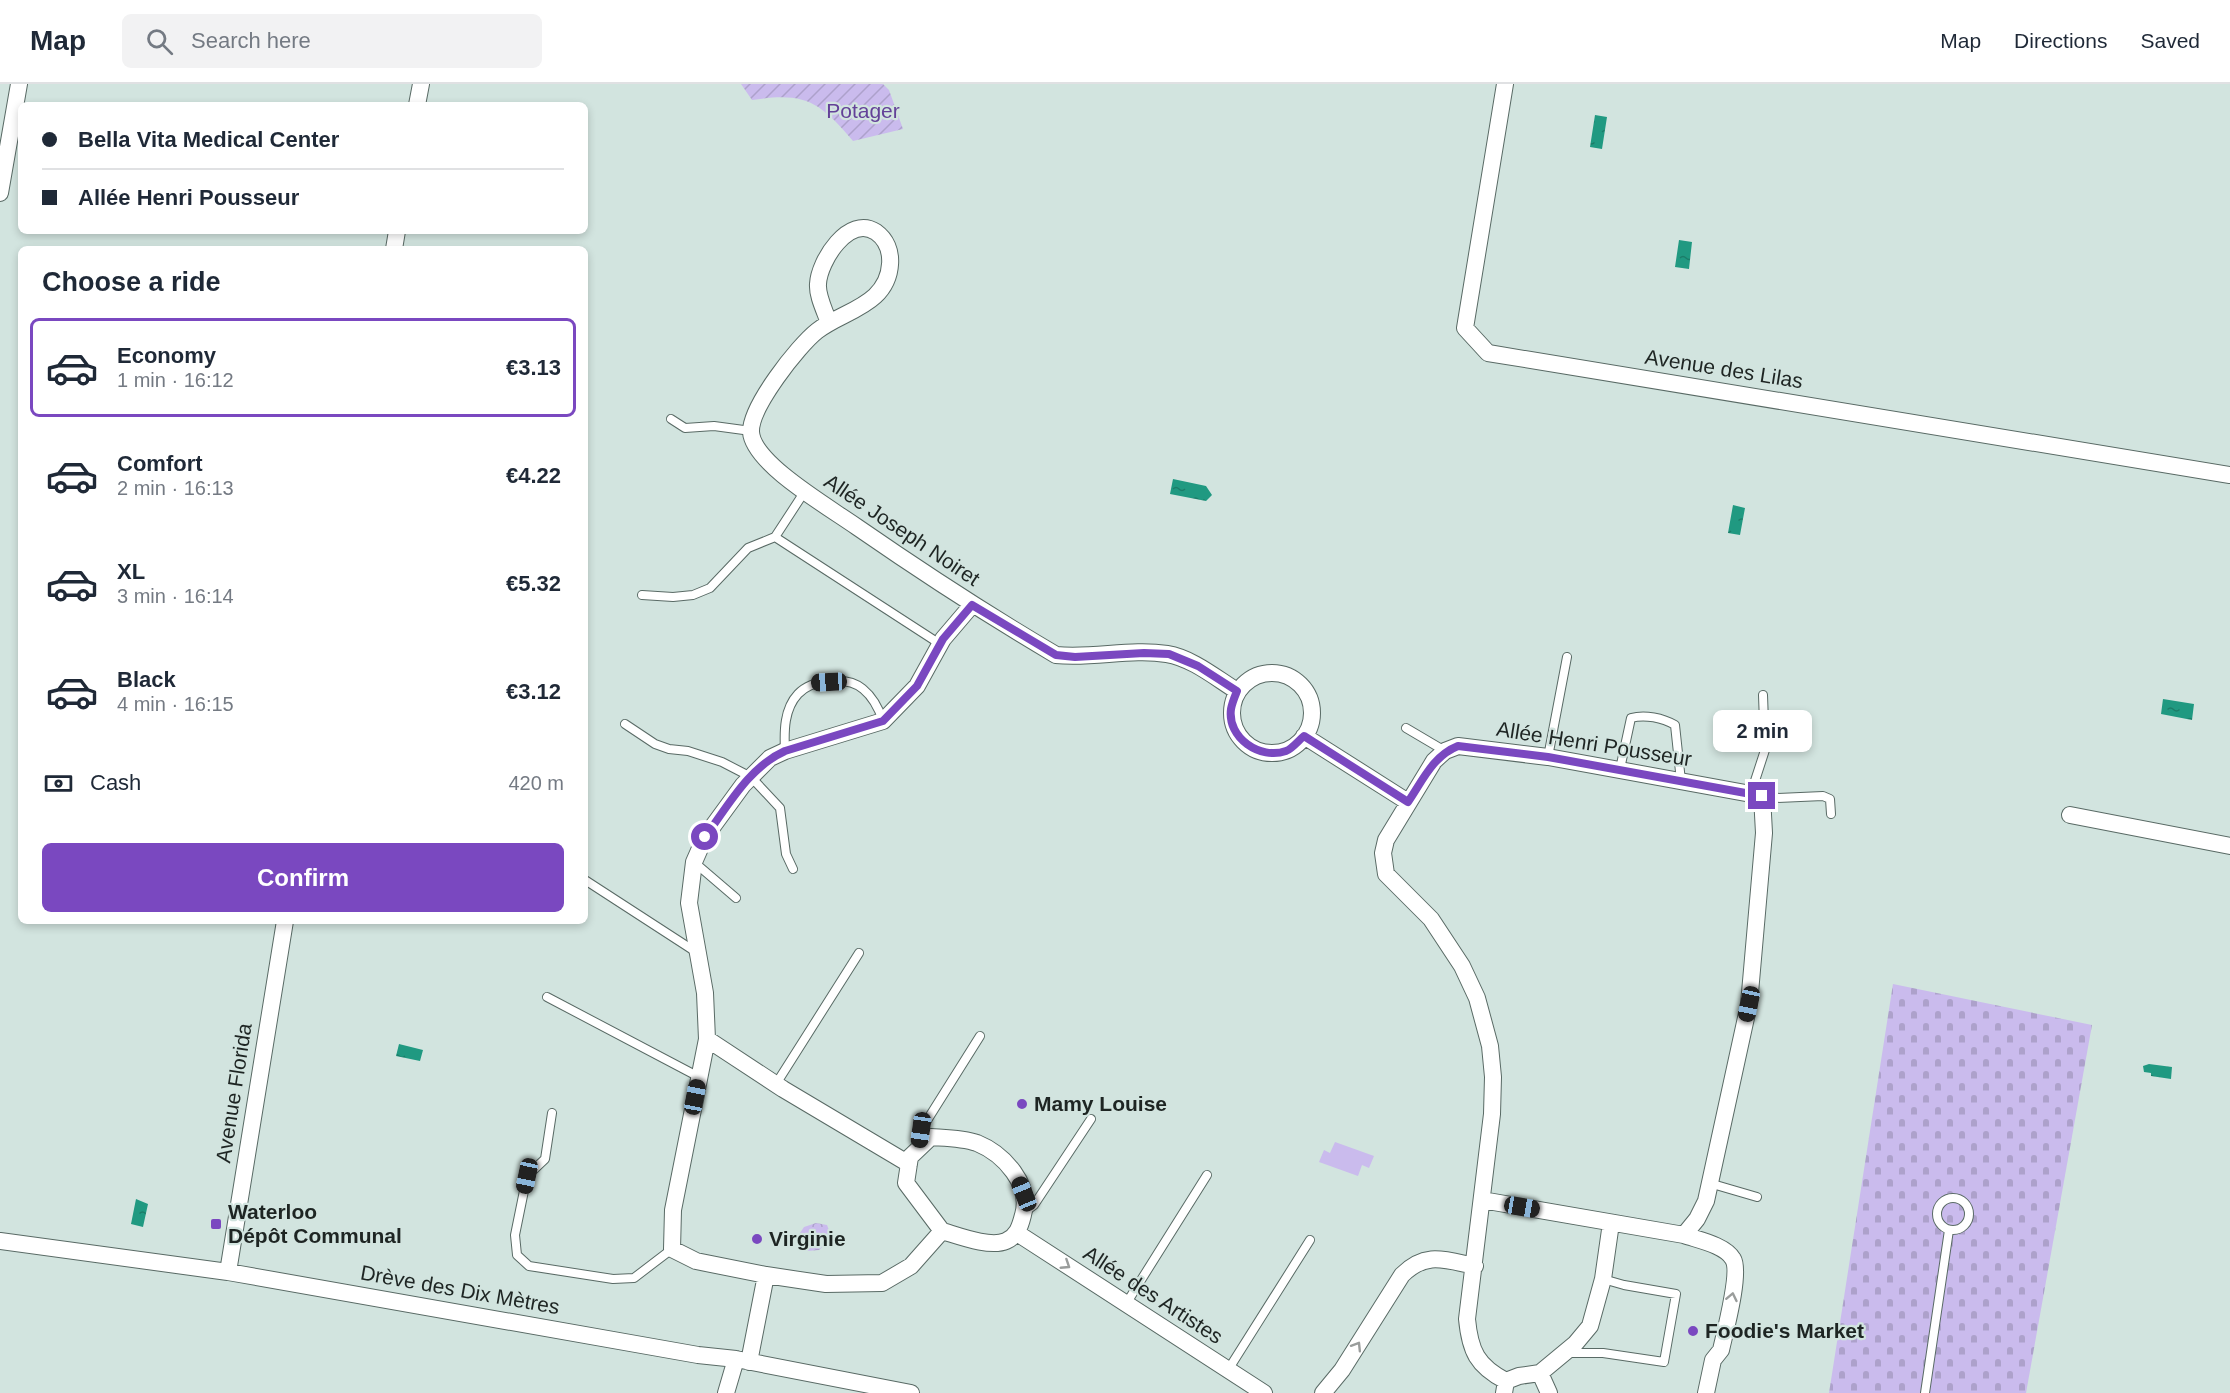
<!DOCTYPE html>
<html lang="en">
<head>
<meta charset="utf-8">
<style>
  body { margin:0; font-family:Arial,sans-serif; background:#f2f2f3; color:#1f2937; height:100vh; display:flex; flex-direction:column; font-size:22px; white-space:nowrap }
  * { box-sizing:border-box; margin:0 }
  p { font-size:20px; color:#747a83 }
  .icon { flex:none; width:33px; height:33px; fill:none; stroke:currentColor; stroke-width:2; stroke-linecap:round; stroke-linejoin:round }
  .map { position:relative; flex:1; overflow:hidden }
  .details { position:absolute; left:18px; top:162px; width:570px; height:678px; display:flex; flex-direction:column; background:#fff; border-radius:9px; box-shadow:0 3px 9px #0003 }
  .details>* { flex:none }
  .banner { position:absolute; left:18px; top:18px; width:570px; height:132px; border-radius:9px; box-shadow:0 3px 9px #0003; display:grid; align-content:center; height:132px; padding:0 24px; background:#fff }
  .end { position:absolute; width:27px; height:27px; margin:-14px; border:8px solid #7a48c0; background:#fff; box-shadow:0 0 0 3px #fff }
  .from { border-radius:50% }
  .bubble { position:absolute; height:42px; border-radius:9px; background:#fff; box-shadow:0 3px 9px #0003; font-size:20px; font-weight:700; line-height:42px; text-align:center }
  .car { position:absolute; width:18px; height:36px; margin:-18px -9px; border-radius:8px; box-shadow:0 0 4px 2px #0007; background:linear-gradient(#222 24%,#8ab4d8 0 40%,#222 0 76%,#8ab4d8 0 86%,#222 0) }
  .banner b { display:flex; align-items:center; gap:21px; height:57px; font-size:22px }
  .banner b+b { border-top:2px solid #e0e1e3 }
  .banner i { width:15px; height:15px; background:#1f2937 }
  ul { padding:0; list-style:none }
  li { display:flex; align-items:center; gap:18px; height:99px; margin:0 12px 9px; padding:0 12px; border:3px solid transparent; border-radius:9px }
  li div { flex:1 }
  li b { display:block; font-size:22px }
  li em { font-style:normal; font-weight:700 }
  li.selected { border-color:#7a48c0 }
  li>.icon { width:54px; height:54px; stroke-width:1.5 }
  h2 { padding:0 24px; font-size:27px; line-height:72px }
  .pay { display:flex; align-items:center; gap:15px; height:66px; padding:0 24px; font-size:22px }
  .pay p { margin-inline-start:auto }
  .action { display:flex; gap:12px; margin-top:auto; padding:12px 24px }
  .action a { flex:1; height:69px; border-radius:9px; background:#7a48c0; color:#fff; font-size:24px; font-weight:700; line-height:69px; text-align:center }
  header { display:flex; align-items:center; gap:36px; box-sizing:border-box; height:84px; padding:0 30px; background:#fff; border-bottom:2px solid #e0e1e3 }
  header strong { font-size:28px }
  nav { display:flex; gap:33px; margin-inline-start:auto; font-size:21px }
  .search { width:420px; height:54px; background:#f2f2f3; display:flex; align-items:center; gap:15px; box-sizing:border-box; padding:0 21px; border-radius:9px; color:#747a83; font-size:22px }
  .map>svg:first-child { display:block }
  .cemetery { fill:url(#cemetery-stones) }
  .park { fill:url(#park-crowns) }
  .garden { fill:url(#garden-furrows) }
  .pitch { fill:#cabbed }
  .water { fill:url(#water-ripples) }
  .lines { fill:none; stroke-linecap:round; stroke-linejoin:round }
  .service-casing { stroke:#596a65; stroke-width:10 }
  .minor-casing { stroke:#596a65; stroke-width:18 }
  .service { stroke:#fff; stroke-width:8 }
  .minor { stroke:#fff; stroke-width:16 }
  .oneway { stroke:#9a9d9c }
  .route { stroke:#7a48c0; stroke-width:8 }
  .poi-dot { fill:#7a48c0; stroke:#d2e4df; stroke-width:2 }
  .labels { text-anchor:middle; stroke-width:4.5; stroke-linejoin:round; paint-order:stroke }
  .park-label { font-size:21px; fill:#634198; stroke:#d2e4df }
  .street-label { font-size:21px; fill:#1e2523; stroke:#d2e4df }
  .poi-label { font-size:21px; font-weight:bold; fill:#1e2523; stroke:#d2e4df; text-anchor:start }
</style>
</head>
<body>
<header>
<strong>Map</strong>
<div class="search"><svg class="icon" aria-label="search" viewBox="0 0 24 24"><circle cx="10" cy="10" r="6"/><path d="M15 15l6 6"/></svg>Search here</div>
<nav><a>Map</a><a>Directions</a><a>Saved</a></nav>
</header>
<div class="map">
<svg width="2230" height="1309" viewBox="0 0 2230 1309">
  <defs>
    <pattern id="cemetery-stones" width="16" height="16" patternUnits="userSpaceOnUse" patternTransform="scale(1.5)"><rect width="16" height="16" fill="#cabbed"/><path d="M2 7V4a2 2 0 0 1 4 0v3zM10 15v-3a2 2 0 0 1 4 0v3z" fill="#ada1cb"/></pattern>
    <pattern id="park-crowns" width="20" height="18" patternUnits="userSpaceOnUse" patternTransform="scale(1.5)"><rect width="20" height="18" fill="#cabbed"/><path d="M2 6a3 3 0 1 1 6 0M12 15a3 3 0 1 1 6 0" fill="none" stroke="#ada1cb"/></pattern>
    <pattern id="garden-furrows" width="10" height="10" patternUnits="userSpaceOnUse" patternTransform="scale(1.5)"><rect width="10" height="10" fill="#cabbed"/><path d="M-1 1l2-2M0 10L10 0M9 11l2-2" fill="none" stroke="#ada1cb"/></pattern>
    <pattern id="water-ripples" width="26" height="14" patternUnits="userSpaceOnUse" patternTransform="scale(1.5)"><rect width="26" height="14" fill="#209981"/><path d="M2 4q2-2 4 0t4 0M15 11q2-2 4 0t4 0" fill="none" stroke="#1b7d69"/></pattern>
  </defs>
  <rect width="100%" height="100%" fill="#d2e4df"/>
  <path class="cemetery" d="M1893 900 2092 941 2026 1309H1829Z"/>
  <path class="park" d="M816 1139 827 1141C832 1151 828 1159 819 1166L807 1167 799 1160 798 1152 804 1143Z"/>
  <path class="garden" d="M741 0H883L889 6 903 45 853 57C819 17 805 8 752 16Z"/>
  <path class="pitch" d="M1335 1058 1374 1072 1369 1084 1362 1081 1358 1092 1319 1078 1324 1066 1330 1069Z"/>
  <path class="water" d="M1595 31 1607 33 1602 65 1590 63Z
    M1679 156 1692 158 1689 185 1675 183Z
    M1173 395 1206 402 1212 411 1206 417 1170 410Z
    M1733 421 1745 424 1740 451 1728 449Z
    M2163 615 2194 620 2192 636 2161 630Z
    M399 960 423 966 420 977 396 972Z
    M2149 980 2172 983 2171 995 2151 992V989L2144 988 2143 982Z
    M136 1115 148 1120 143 1143 131 1140Z"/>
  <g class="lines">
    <defs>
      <path id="service" d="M671 335 685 344 714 342 751 347
        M775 453 940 560
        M642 511 673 513 693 511 710 504 748 464 775 453 805 407
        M625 640 655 660 669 665 688 667 722 678 751 693 780 724 786 770 793 785
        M1406 644 1445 667
        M785 667C784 647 784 625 798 610 812 595 848 592 863 605 874 614 879 625 883 637
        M1548 673 1567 573
        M1620 685 1631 634C1645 630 1663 634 1675 641L1681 697
        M1751 709 1765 666 1763 611
        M1762 712 1776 714 1823 712 1830 715 1831 730
        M694 778 736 814
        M585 796 696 868
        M547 913 699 993
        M776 1000 859 869
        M552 1029 545 1075 527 1092 515 1151 517 1171 529 1182 613 1195 634 1194 672 1165
        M919 1061 921 1046 980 952
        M1709 1099 1757 1113
        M1937 1130a16 16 0 1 1 32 0a16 16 0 1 1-32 0Z
        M1026 1127 1034 1121 1091 1035
        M1126 1220 1207 1091
        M1568 1269H1603L1664 1278 1676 1210 1624 1201 1603 1195
        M1228 1286 1310 1156
        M1925 1309 1949 1146"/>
      <path id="minor" d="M1505 0 1465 244 1488 269 2230 391
        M417 21 421 0
        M0 109 19 0
        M394 165 397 147
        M829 239C825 227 817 212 818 200 819 177 849 130 876 148 897 163 893 195 875 212 859 227 835 233 817 247 798 262 750 323 751 348 752 364 771 381 783 391 806 410 832 426 857 443 922 488 988 531 1056 571 1093 575 1131 564 1167 570 1192 574 1216 594 1237 607
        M1232 629a40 40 0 1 1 80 0a40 40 0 1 1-80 0Z
        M1304 652 1408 718
        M2070 731 2230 762
        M707 955 783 1005 909 1080
        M1482 1116 1684 1151 1697 1135 1706 1117 1749 920 1764 749 1762 712 1548 673 1458 662 1445 667 1434 677 1386 756 1383 769 1386 790 1431 835 1462 882 1477 914 1490 962 1493 993 1492 1030 1467 1235C1470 1267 1477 1282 1506 1297L1504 1309
        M1017 1149 1264 1309
        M1684 1151C1698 1156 1725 1161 1733 1175 1741 1188 1725 1248 1721 1266L1713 1276 1706 1309
        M0 1157 228 1188 698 1271 736 1275 911 1309
        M228 1188 285 837
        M766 1191 826 1200 882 1199 911 1182 942 1147 906 1099 910 1073 931 1053C947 1054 963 1054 977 1059 1004 1070 1032 1101 1023 1131 1020 1143 1017 1152 1006 1157 990 1164 959 1152 942 1147
        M749 1278 766 1191 696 1177 672 1165 673 1126 707 955 705 909 689 819 694 778 705 753 743 701 770 674 785 667 883 637 917 602 943 555 972 521
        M1540 1289 1549 1309
        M1506 1297 1519 1292 1540 1289 1575 1260 1590 1242 1603 1195 1611 1139
        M726 1309 736 1275
        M1323 1309 1342 1286 1402 1191C1426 1167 1445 1176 1475 1182"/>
    </defs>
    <use href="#service" class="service-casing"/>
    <use href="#minor" class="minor-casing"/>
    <use href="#service" class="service"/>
    <use href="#minor" class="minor"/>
  </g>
  <defs><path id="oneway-chevron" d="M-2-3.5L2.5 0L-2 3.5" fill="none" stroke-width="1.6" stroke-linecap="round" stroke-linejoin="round" transform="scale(1.5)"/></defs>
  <g class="oneway">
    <use href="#oneway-chevron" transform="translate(1066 1181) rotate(33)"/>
    <use href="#oneway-chevron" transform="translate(1732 1213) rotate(-78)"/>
    <use href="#oneway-chevron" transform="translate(1357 1262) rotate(-58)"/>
  </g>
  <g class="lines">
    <path class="route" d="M705 753C728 722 749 683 785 667L883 637 917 602 943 555 972 521 1056 571 1075 573 1144 569 1169 570 1198 582 1237 607C1235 612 1232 619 1231 625 1227 654 1260 676 1286 667 1292 665 1299 656 1304 652L1408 718C1423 696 1433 672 1458 662L1548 673 1762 712"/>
  </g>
  <g class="poi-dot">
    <circle cx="1022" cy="1020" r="6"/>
    <rect x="210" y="1134" width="12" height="12" rx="3"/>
    <circle cx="757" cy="1155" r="6"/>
    <circle cx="1693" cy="1247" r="6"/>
  </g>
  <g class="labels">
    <g class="park-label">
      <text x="863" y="34">Potager</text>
    </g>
    <g class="street-label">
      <text transform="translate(1724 285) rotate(9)" y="7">Avenue des Lilas</text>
      <text transform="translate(902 446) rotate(34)" y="7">Allée Joseph Noiret</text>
      <text transform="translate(1594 660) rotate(9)" y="7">Allée Henri Pousseur</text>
      <text transform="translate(234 1009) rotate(-81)" y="7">Avenue Florida</text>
      <text transform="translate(460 1206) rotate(10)" y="7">Drève des Dix Mètres</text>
      <text transform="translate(1153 1211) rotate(33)" y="7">Allée des Artistes</text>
    </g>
    <g class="poi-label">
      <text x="1034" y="1027">Mamy Louise</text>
      <text x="228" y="1135">Waterloo<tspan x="228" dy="24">Dépôt Communal</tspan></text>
      <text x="769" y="1162">Virginie</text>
      <text x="1705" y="1254">Foodie's Market</text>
    </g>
  </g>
</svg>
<i class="end from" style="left:705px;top:753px"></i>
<i class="end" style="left:1762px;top:712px"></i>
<div class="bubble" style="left:1713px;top:626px;width:99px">2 min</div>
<i class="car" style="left:829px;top:598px;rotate:267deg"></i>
<i class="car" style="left:1749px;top:920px;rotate:192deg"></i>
<i class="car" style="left:695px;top:1013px;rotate:11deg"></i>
<i class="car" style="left:921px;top:1046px;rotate:188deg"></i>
<i class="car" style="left:527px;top:1092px;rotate:192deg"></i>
<i class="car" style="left:1024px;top:1110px;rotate:338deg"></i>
<i class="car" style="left:1522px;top:1123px;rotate:100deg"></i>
<div class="banner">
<b><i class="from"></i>Bella Vita Medical Center</b>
<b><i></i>Allée Henri Pousseur</b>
</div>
<section class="details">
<h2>Choose a ride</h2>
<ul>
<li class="selected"><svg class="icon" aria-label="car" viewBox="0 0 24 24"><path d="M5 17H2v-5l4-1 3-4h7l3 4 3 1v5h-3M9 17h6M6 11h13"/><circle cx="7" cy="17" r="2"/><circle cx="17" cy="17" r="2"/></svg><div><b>Economy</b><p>1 min · 16:12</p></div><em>€3.13</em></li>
<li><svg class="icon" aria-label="car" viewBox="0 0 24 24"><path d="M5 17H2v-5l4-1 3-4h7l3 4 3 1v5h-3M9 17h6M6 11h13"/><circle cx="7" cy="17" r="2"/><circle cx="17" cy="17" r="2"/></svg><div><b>Comfort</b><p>2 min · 16:13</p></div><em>€4.22</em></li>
<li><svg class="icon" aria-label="car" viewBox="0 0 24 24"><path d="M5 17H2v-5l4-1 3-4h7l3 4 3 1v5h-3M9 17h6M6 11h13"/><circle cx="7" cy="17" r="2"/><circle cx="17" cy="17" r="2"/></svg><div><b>XL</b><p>3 min · 16:14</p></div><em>€5.32</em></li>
<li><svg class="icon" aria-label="car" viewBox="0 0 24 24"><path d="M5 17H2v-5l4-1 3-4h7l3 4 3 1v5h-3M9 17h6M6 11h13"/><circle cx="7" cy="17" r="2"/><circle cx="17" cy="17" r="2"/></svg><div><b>Black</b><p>4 min · 16:15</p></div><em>€3.12</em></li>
</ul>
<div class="pay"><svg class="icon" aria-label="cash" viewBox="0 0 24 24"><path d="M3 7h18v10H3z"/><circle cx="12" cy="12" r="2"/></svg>Cash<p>420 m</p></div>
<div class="action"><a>Confirm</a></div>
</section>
</div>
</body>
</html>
